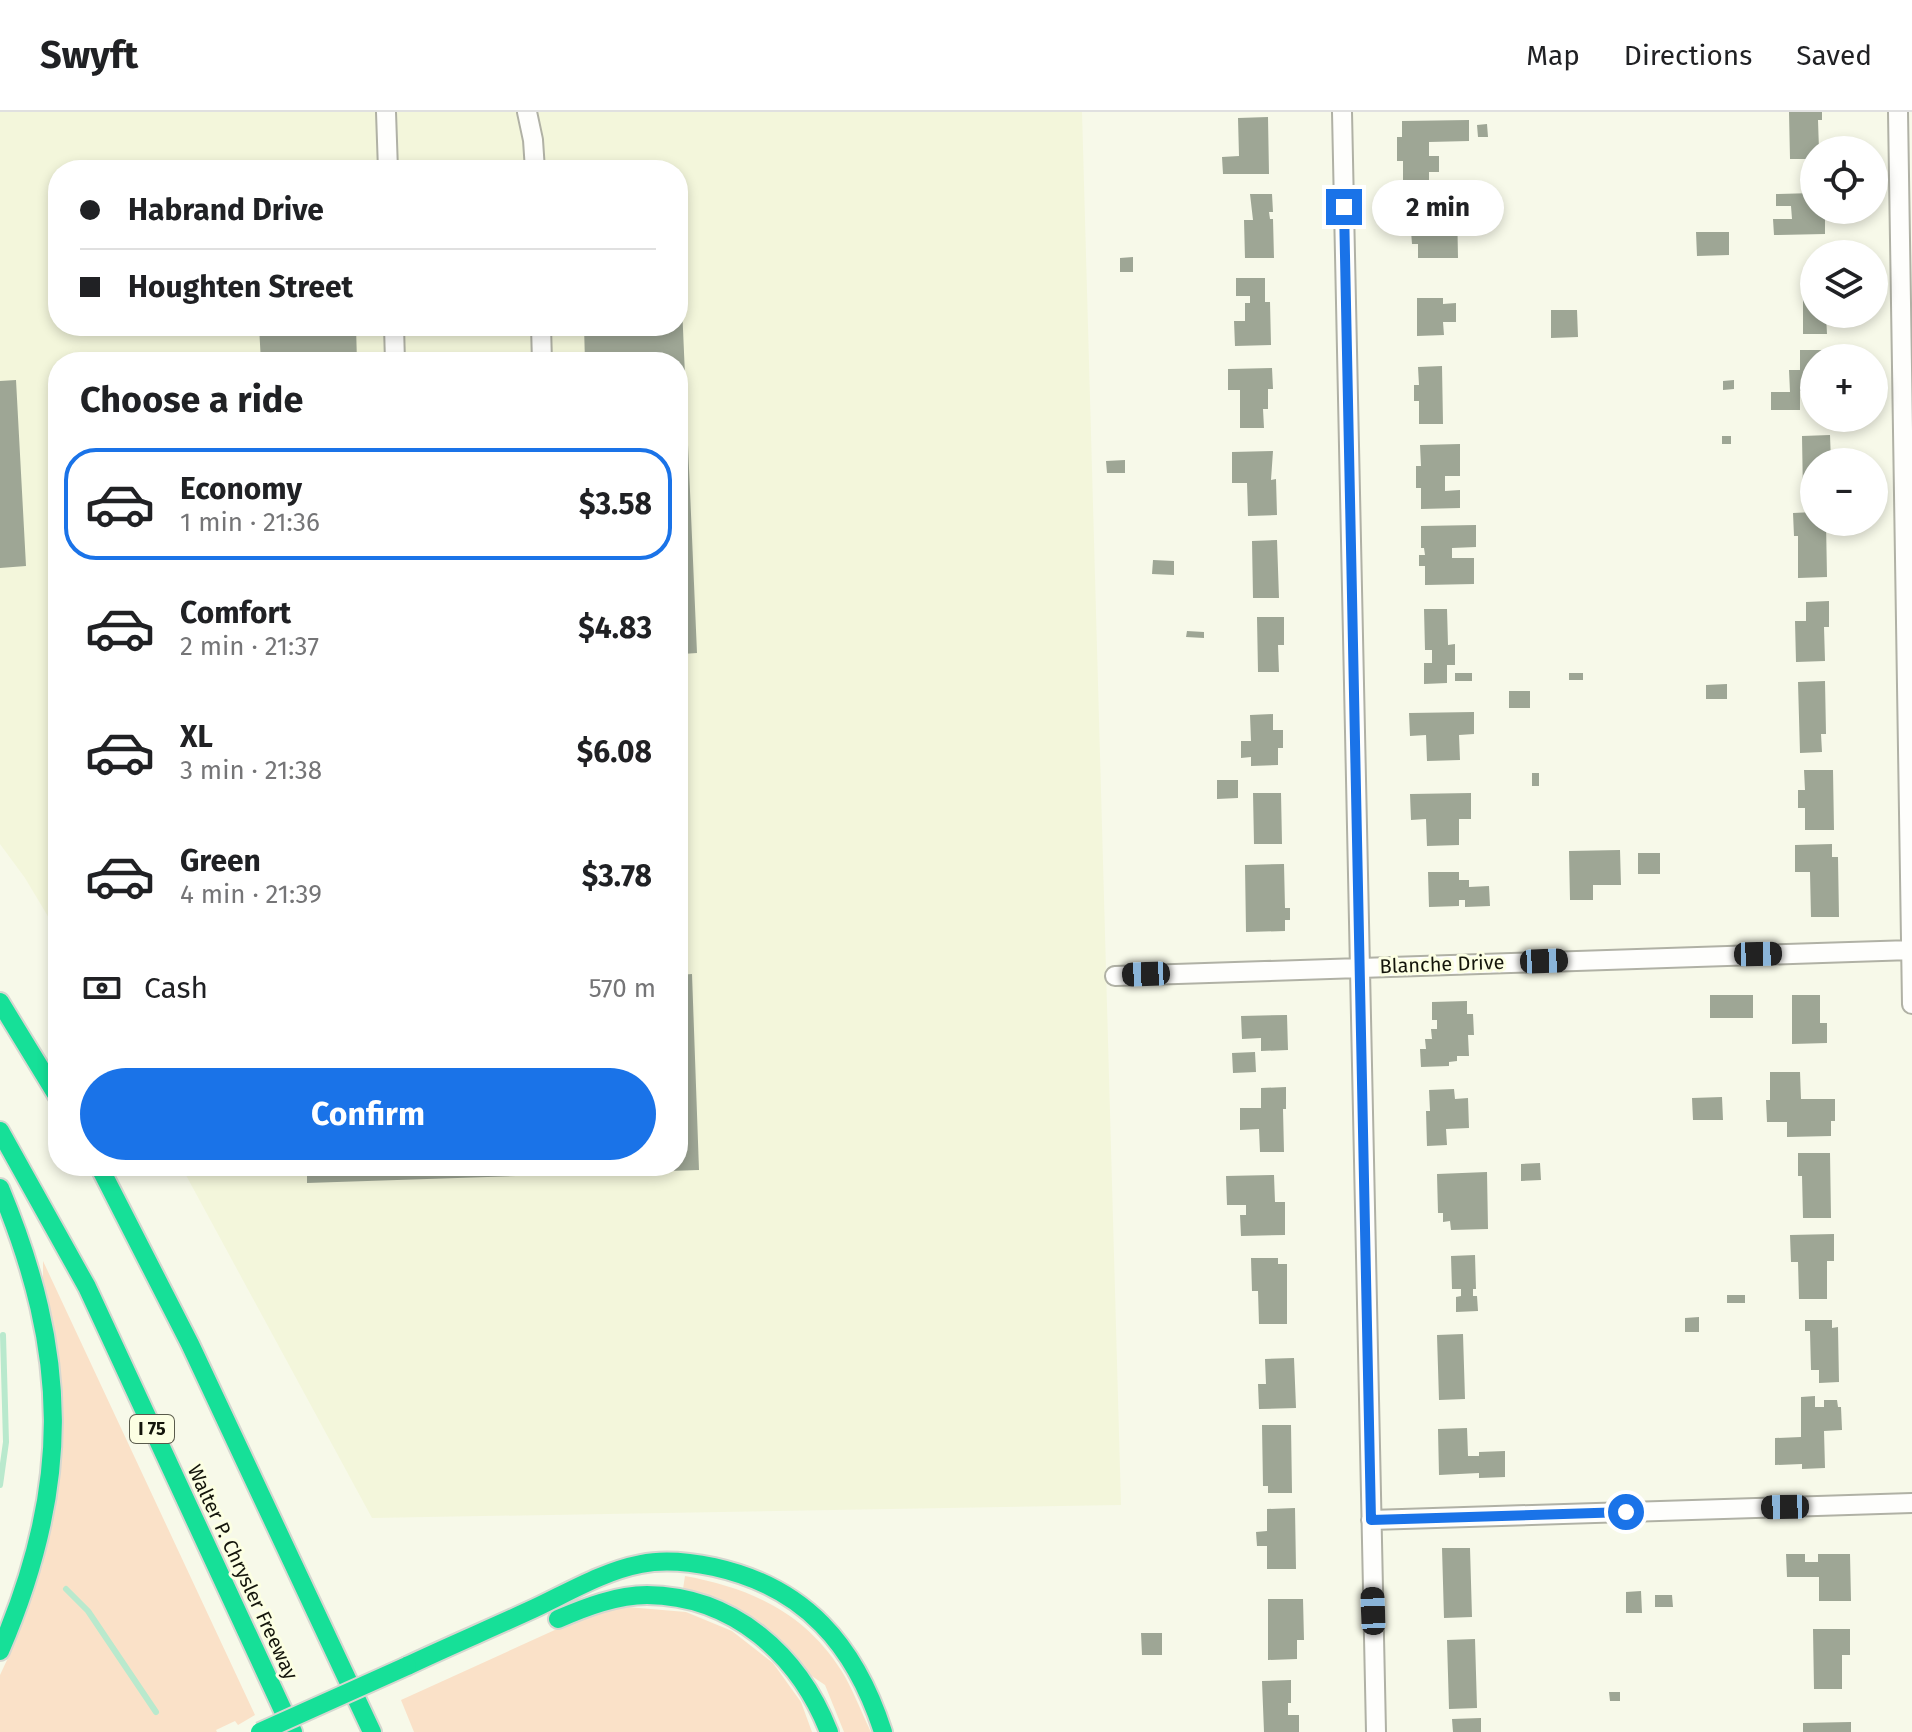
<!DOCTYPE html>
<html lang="en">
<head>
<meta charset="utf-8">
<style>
  body { margin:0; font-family:"Fira Sans",sans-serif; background:#f2f2f2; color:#202124; height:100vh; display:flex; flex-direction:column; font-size:30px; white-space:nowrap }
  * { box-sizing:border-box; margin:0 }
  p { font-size:26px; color:#757577 }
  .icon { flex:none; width:44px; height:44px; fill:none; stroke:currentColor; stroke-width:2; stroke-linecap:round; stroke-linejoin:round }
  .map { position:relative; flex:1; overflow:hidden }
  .side { position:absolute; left:48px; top:240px; width:640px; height:824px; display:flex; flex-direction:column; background:#fff; border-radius:32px; box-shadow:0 4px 12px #0003 }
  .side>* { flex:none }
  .guide { position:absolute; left:48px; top:48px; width:640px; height:176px; border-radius:32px; box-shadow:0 4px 12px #0003; display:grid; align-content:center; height:176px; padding:0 32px; background:#fff }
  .buttons { position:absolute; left:1800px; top:24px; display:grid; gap:16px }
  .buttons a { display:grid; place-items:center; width:88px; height:88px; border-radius:50%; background:#fff; box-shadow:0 4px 12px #0003; font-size:40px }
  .end { position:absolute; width:36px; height:36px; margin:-18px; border:10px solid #1a73e8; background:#fff; box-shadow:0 0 0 4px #fff }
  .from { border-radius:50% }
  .bubble { position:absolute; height:56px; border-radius:28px; background:#fff; box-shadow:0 4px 12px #0003; font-size:26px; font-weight:700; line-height:56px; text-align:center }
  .car { position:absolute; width:24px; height:48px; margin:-24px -12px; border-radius:10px; box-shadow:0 0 6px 2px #0007; background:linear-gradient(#222 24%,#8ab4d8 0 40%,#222 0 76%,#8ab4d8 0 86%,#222 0) }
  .guide b { display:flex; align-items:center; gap:28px; height:76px; font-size:30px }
  .guide b+b { border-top:2px solid #e0e0e0 }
  .guide i { width:20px; height:20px; background:#202124 }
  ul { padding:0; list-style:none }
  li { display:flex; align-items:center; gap:24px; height:112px; margin:0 16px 12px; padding:0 16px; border:4px solid transparent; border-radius:32px }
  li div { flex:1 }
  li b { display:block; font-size:30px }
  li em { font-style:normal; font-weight:700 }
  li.active { border-color:#1a73e8 }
  li>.icon { width:72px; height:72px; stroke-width:1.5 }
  h2 { padding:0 32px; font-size:36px; line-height:96px }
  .pay { display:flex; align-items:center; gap:20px; height:88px; padding:0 32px; font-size:30px }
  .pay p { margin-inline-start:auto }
  .cta { display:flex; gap:16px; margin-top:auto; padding:16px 32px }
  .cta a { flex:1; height:92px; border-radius:48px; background:#1a73e8; color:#fff; font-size:32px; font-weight:700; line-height:92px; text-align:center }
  header { display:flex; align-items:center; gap:48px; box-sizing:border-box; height:112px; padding:0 40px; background:#fff; border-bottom:2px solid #e0e0e0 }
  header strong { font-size:38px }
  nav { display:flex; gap:44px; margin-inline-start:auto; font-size:28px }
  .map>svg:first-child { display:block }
  .built { fill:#f3f6db; fill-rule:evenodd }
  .green { fill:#fae1c8 }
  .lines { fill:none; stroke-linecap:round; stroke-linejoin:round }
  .stream { stroke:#b9e9cd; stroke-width:6 }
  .building { fill:#9ea695 }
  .street-casing { stroke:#b0b1a5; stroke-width:22 }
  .fast-casing { stroke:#d6d7d0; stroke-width:22 }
  .street { stroke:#fefefc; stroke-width:18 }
  .fast { stroke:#16e098; stroke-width:18 }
  .fast-bridge-casing { stroke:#d6d7d0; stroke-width:22; stroke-linecap:butt }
  .fast-bridge { stroke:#16e098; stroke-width:18 }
  .route { stroke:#1a73e8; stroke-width:10 }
  .labels { text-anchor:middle; stroke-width:6; stroke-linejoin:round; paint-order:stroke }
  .shield { fill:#fcffe3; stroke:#5a5b4c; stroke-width:2 }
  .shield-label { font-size:18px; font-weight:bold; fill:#14150b }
  .street-label { font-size:20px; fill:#14150b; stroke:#fcffe3 }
</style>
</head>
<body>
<header>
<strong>Swyft</strong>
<nav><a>Map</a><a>Directions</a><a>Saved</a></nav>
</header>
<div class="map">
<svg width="1912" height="1620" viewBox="0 0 1912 1620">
  <rect width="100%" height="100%" fill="#f7f9e9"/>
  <path class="built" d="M0 0H1082L1121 1393 372 1406 181 1054H678V250H58V821L25 766 0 732ZM58 58H678V214H58Z"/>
  <path class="green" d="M43 1149 255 1603 238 1613 235 1609 216 1618 217 1620H0V1563L15 1531 43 1452Z
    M685 1464C750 1476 804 1500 841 1558 853 1577 861 1600 871 1620H844L825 1573 683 1477Z
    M627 1495 686 1500 732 1519 773 1551 801 1590 812 1620H414L401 1588 590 1502Z"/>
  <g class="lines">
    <path class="stream" d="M0 1373 6 1330 3 1223
      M66 1477 88 1499 156 1600"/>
  </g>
  <path class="building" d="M1789 0H1822V8H1818L1819 38H1814V47H1790Z
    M1268 5 1269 62H1223L1222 45 1239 44 1238 6Z
    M1469 8V29L1429 30V44H1439V60H1429V69L1403 70V49H1397V25H1402V9Z
    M1487 12 1488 25H1478L1477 13Z
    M1814 81V98H1825V122L1774 123 1773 107H1792L1791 94H1776V82Z
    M1250 82H1272L1273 100H1269L1270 107H1273L1274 146H1245L1244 108H1253Z
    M1457 92 1458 146H1418V132H1412L1411 119H1407V93Z
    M1696 120H1729V143L1697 144Z
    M1133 145V160H1120V146Z
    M1803 159H1814V202H1826L1827 222H1803Z
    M1236 166H1265V190H1270L1271 233 1235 234 1234 209H1245V191H1250V184H1236Z
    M1417 186H1443V192L1456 191V210H1443L1444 223 1417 224Z
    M678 194H682L697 541 682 542 678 547V250H585L584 214H678Z
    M1551 198H1577L1578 225 1551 226Z
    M259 214H356L357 250H261Z
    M1800 238H1825V246H1814V279H1800V298H1771V280H1790L1789 258H1800Z
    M1442 254 1443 312H1419V289H1414V273H1419L1418 255Z
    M1272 256 1273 277H1268V297H1263L1264 316H1240V278H1228V257Z
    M16 268 26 454 0 456V269Z
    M1734 268V277L1723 278V269Z
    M1830 323 1831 350H1814V384H1803L1802 324Z
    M1722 324H1731V332H1722Z
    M1460 332V364H1445V379L1460 378V396L1421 397V376H1416V354H1421L1420 333Z
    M1273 339 1271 368 1276 367 1277 403 1248 404 1247 371H1232V340Z
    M1125 348V361H1107L1106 349Z
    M1814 400V410H1826L1827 465 1798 466V424H1794L1793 401Z
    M1476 413V435L1452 436V446H1474V472L1425 473V454H1419V443H1425L1424 436H1421V414Z
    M1277 428 1279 486H1253L1252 429Z
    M1153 448 1174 449V463L1152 462Z
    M1829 489V515H1824L1825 549 1796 550 1795 509H1806V490Z
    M1424 497H1447L1448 533 1455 532V553H1447V571L1424 572V551H1432V538H1425Z
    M1257 505H1284V533H1278L1279 560H1258Z
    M1187 519 1204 520V526L1186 525Z
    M1455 561H1472V569H1455Z
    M1569 561H1583V568H1569Z
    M1825 569 1826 622H1821L1822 640 1800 641 1798 570Z
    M1727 572V587H1706V573Z
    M1509 579H1530V596H1509Z
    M1474 600V622L1459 623 1460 648 1427 649 1426 623 1410 624 1409 601Z
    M1273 602V618H1283V636H1278V653L1251 654V645L1241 646V629H1251L1250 603Z
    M1804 658H1833L1834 718H1805V696H1798V678H1805Z
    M1532 661H1539V674H1532Z
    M1217 668H1238V686L1217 687Z
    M1253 681H1281L1282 732H1254Z
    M1471 681V707H1459V733L1427 734 1426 707 1411 708 1410 682Z
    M1832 732V745H1838L1839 805H1811L1810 760H1795V733Z
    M1620 738 1621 773H1593V788H1570L1569 739Z
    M1638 741H1660V762H1638Z
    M1284 752 1285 796H1290V808H1285V819L1246 820 1245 753Z
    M1428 760H1459V768H1469V775L1489 774 1490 794 1465 795V788H1459V794L1429 795Z
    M692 862 699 1058 307 1071V1054H678V863Z
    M1710 883H1753V906H1710Z
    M1792 883H1820V911H1827V931L1792 932Z
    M1467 889V902H1473L1474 923H1468L1469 944H1457V949L1449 950V954L1421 955 1420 937H1426L1425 927H1432L1431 917H1437V908H1432V890Z
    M1287 903 1288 938 1261 939V926L1242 927 1241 904Z
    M1255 940 1256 960 1233 961 1232 941Z
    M1770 960H1800L1801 987H1835V1009H1831V1024L1787 1025V1010H1767L1766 988H1770Z
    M1286 975V997H1283L1284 1040H1260L1259 1017 1240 1018V996H1261V976Z
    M1454 977 1455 987 1468 986 1469 1016 1446 1017 1447 1033 1427 1034 1426 999H1430L1429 978Z
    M1722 985 1723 1008H1693L1692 986Z
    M1798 1041H1830L1831 1106H1803L1802 1064H1798Z
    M1540 1051 1541 1068 1521 1069V1052Z
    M1487 1060 1488 1117 1451 1118 1450 1109 1443 1110V1101H1438L1437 1062Z
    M1274 1063 1275 1090H1285V1123L1241 1124 1240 1103H1246V1093H1227L1226 1064Z
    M1834 1122V1149H1827V1187H1799L1798 1150H1791L1790 1123Z
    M1475 1143 1476 1177H1473V1184H1477L1478 1199 1456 1200V1185L1461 1184V1177H1452L1451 1144Z
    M1251 1146H1278V1152H1287V1212H1259L1258 1179H1252Z
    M1727 1183H1745V1191H1727Z
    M1699 1205V1220H1685V1206Z
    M1805 1208H1832V1216L1838 1215 1839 1270 1819 1271V1258H1811L1810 1219H1805Z
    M1463 1222 1465 1287 1439 1288 1437 1223Z
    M1294 1246 1296 1296 1259 1297 1258 1272H1266L1265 1247Z
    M1815 1284V1295H1824V1288H1837L1838 1295H1841L1842 1318 1824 1319 1825 1356 1802 1357V1352L1775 1353V1326L1801 1325V1285Z
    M1262 1313H1291L1292 1381H1268V1374H1263Z
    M1467 1316 1468 1344H1479V1340L1505 1339V1365L1479 1366V1361L1439 1363 1438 1317Z
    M1295 1396 1296 1457H1267V1434H1257L1256 1420 1267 1419V1397Z
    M1442 1436H1470L1472 1505 1444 1506Z
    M1786 1442H1805V1450H1818V1442H1850L1851 1489H1819V1465H1787Z
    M1641 1479 1642 1501H1626V1480Z
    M1655 1483H1672L1673 1495H1655Z
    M1268 1487H1303L1304 1528H1297V1547L1268 1548Z
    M1813 1517H1850V1543H1842V1577H1814Z
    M1141 1521H1162V1543H1142Z
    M1475 1527 1477 1596 1449 1597 1447 1528Z
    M1291 1568V1591H1288V1603H1299V1620H1264L1262 1569Z
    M1609 1580H1620V1589H1610Z
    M1481 1606V1620H1453L1452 1607Z
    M1851 1610V1620H1803V1611Z"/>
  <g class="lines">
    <defs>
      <path id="street" d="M386 0 388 58
        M527 0 533 28 535 58
        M1342 0 1376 1620
        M1898 0 1912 892
        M394 214 395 250
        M541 214 542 250
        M1115 864 1912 838
        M1371 1408 1912 1391"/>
      <path id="fast" d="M0 890 58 985
        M0 1019 87 1175 293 1620
        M99 1054 190 1232 372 1620
        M0 1076C69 1242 72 1373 0 1539
        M558 1507C586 1495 617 1483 647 1483 734 1484 799 1543 829 1620
        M407 1554C449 1534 492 1516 535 1496 569 1480 604 1459 641 1452 665 1447 690 1450 714 1455 805 1475 855 1533 883 1620"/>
    </defs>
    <use href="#street" class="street-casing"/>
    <use href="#fast" class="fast-casing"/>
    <use href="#street" class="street"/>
    <use href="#fast" class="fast"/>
    <defs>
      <path id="fast-bridge" d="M260 1620 407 1554"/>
    </defs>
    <use href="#fast-bridge" class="fast-bridge-casing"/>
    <use href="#fast-bridge" class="fast-bridge"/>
  </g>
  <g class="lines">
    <path class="route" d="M1344 95 1371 1408 1626 1400"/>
  </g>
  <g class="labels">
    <rect class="shield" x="130" y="1303" width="44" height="28" rx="6"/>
    <g class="shield-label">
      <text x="152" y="1323">I 75</text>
    </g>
    <g class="street-label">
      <text transform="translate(1442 852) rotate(-2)" y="7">Blanche Drive</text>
      <text transform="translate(243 1460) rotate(65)" y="7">Walter P. Chrysler Freeway</text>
    </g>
  </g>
</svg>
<div class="buttons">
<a><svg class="icon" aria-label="locate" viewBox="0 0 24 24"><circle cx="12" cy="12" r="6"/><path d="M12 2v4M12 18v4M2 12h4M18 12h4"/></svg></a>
<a><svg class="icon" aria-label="layers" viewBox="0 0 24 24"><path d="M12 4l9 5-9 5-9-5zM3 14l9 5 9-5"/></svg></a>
<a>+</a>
<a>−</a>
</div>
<i class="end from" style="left:1626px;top:1400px"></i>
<i class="end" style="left:1344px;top:95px"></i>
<div class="bubble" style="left:1372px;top:68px;width:132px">2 min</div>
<i class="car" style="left:1758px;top:842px;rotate:89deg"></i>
<i class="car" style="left:1544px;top:849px;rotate:88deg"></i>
<i class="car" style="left:1146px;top:862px;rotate:268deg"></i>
<i class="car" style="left:1785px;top:1395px;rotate:269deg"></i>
<i class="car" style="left:1373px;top:1499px;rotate:358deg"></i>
<div class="guide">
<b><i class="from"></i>Habrand Drive</b>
<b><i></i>Houghten Street</b>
</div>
<section class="side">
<h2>Choose a ride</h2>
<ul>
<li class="active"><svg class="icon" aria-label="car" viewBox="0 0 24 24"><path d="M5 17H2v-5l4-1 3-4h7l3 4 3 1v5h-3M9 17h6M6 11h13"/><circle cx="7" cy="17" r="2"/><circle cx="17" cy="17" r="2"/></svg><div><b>Economy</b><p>1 min · 21:36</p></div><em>$3.58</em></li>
<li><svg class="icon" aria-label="car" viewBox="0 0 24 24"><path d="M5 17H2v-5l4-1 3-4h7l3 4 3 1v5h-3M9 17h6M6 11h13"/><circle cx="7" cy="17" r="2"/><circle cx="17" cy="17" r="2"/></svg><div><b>Comfort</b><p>2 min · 21:37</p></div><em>$4.83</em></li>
<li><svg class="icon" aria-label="car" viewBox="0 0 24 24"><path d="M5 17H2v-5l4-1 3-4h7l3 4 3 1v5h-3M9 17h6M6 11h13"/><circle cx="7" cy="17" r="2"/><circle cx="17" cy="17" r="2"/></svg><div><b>XL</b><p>3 min · 21:38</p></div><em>$6.08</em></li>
<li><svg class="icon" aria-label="car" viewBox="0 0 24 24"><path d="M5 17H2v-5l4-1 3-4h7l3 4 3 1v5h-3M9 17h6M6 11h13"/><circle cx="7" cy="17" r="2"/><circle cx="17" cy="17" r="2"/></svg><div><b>Green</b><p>4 min · 21:39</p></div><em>$3.78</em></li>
</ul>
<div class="pay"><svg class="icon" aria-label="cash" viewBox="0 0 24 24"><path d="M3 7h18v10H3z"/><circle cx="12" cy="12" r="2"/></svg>Cash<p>570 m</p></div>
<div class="cta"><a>Confirm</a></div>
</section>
</div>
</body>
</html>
